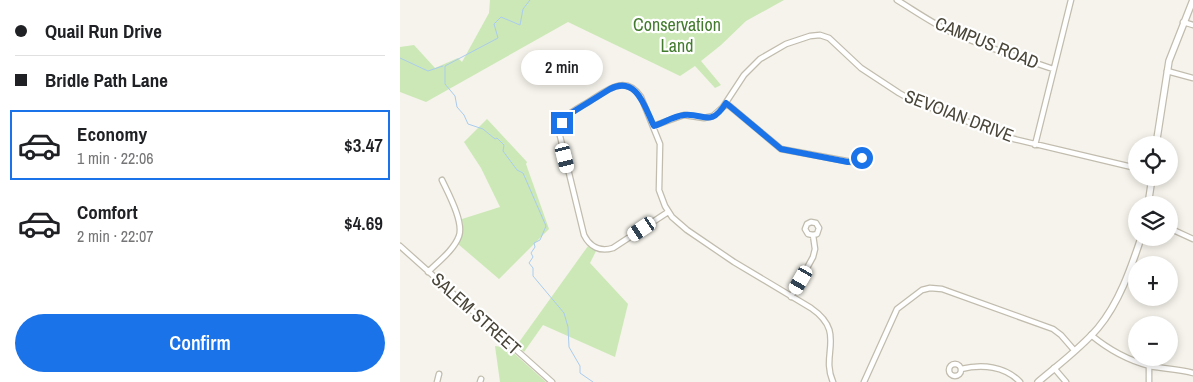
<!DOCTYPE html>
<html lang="en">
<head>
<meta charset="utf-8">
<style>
  body { margin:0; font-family:"Archivo Narrow",sans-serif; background:#f2f2f2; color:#202124; height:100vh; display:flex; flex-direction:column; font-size:19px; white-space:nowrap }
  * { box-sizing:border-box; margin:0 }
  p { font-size:16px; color:#757577 }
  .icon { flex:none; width:28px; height:28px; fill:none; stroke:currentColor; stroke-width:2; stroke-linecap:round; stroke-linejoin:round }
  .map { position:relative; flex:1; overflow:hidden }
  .side { display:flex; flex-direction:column; background:#fff; width:400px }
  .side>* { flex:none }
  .top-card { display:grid; align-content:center; height:110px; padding:0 15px; background:#fff }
  .buttons { position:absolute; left:728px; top:136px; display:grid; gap:10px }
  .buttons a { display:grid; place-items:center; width:50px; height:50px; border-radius:50%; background:#fff; box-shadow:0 2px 8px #0003; font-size:25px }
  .end { position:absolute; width:22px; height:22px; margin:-11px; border:6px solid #1a73e8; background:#fff; box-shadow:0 0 0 2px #fff }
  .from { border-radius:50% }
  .bubble { position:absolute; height:35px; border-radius:18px; background:#fff; box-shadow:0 2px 8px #0003; font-size:16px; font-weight:600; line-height:35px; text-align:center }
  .car { position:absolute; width:15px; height:30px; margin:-15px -8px; border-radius:6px; box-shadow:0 0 4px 1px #0007; background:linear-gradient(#fff 24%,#345 0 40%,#fff 0 76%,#345 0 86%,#fff 0) }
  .top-card b { display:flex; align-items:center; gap:18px; height:48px; font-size:19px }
  .top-card b+b { border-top:1px solid #e0e0e0 }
  .top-card i { width:12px; height:12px; background:#202124 }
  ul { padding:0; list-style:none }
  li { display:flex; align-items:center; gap:15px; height:70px; margin:0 10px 8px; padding:0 5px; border:2px solid transparent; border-radius:0px }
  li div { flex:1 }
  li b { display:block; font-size:19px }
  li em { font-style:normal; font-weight:600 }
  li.active { border-color:#1a73e8 }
  li>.icon { width:45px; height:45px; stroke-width:1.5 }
  .primary-button { display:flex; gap:10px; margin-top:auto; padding:10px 15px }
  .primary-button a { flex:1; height:58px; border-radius:30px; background:#1a73e8; color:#fff; font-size:20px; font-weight:600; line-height:58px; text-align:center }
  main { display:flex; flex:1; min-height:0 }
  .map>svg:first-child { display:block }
  .green { fill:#cce8b6 }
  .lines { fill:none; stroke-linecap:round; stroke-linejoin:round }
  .stream { stroke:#aaccef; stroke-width:1 }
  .minor-casing { stroke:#c1bcae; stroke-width:7 }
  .tertiary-casing { stroke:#c1bcae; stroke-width:8 }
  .minor { stroke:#fff; stroke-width:4.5 }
  .tertiary { stroke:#fff; stroke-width:5.5 }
  .route { stroke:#1a73e8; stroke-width:6 }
  .labels { text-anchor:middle; stroke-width:4.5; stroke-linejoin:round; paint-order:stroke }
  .park-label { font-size:18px; fill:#427b2d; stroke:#fff }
  .street-label { font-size:18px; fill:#494539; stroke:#fff }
</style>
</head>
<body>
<main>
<section class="side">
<div class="top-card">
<b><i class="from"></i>Quail Run Drive</b>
<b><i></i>Bridle Path Lane</b>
</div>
<ul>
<li class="active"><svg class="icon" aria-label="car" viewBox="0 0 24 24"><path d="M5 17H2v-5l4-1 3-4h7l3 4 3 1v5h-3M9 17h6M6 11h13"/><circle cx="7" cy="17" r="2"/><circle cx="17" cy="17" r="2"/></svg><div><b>Economy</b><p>1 min · 22:06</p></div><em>$3.47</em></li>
<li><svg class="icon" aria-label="car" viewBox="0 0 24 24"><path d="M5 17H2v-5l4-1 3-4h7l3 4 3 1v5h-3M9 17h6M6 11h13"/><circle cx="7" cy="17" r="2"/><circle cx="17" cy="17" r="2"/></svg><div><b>Comfort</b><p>2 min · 22:07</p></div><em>$4.69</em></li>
</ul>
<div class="primary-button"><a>Confirm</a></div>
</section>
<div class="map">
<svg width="793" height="382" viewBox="0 0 793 382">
  <rect width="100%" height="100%" fill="#f5f3eb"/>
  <path class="green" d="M90 0H384L346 21 321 45 301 61 321 85 315 88 295 66 280 76 168 22 26 102 0 92V47L14 45 35 68 58 58 62 62 89 13Z
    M87 119 127 162 126 164 149 229 99 279 58 244 63 231 62 219 100 207 81 168 64 142Z
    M188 246 196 251 190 263 228 304 215 357 143 325 124 352 117 345Z
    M95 346 108 348 146 382H100Z"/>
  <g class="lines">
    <path class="stream" d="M130 0 123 9 120 25 101 17 94 24 98 38 45 66V84L55 96 57 107 64 115 68 124 83 129 95 139 97 138 104 145 103 151 117 170 123 173 146 226 140 240 134 243 135 247 131 253 133 257 129 263 133 268V276L164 313 168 327 169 347 180 366V373L193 382
      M0 58 28 71 43 66"/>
    <defs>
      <path id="minor" d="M497 0C515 11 532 23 551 32 584 47 619 57 653 69
        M783 22 793 25
        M767 71 793 78
        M326 103 381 149 452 162 459 160 466 153
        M253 126 284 115 304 118 313 116 323 107 344 75 360 59 386 44 410 36 420 35 429 38 461 68 499 93 515 102 614 139 736 168
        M635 145 671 0
        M268 212 213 248C200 252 190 247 184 235L160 136 161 125 164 118C172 111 182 106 190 101 207 90 226 74 241 97L260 144 259 190 265 206 272 217 287 230 334 262 411 308C447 333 420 353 433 382
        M769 228 793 239
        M0 246 152 382
        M28 272C38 262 54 250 59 236 64 222 48 193 42 180
        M391 297 413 257 415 249 413 235 408 234 405 229 407 224 411 222 416 223 419 228 417 234 413 235
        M691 335C709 350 727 360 750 366 764 369 779 369 793 373
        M549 370a6 6 0 1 1 12 0a6 6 0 1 1-12 0Z
        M654 368 666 382
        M561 369C582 364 605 366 620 382
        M37 382 39 374
        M80 382 81 379
        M464 382 497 309 522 290 530 288 542 289 653 329 661 335 674 350
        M749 382V365"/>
      <path id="tertiary" d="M756 145 769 61 793 0
        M748 205 752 178
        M638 382C658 365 681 348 698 328 719 303 731 268 741 238"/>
    </defs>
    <use href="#minor" class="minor-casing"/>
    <use href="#tertiary" class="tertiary-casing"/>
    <use href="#minor" class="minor"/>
    <use href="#tertiary" class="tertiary"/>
  </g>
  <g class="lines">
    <path class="route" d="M162 123 168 115 210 89C237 75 245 108 254 126 263 123 274 116 284 115 305 113 310 128 326 103L381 149 448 162 455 161 462 158"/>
  </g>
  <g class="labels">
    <g class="park-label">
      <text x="277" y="31">Conservation<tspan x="277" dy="21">Land</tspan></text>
    </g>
    <g class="street-label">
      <text transform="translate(587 43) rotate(22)" y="6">CAMPUS ROAD</text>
      <text transform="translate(559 116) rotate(21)" y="6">SEVOIAN DRIVE</text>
      <text transform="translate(76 314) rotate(42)" y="6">SALEM STREET</text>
    </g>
  </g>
</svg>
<div class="buttons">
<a><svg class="icon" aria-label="locate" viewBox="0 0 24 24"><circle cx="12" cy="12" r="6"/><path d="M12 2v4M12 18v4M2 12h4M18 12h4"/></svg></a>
<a><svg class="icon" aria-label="layers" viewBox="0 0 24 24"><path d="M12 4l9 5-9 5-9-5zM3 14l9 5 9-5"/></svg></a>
<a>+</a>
<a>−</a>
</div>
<i class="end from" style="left:462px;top:158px"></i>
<i class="end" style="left:162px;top:123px"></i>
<div class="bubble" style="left:121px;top:50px;width:82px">2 min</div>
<i class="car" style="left:165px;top:158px;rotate:166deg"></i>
<i class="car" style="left:242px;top:229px;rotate:236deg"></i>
<i class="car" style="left:401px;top:280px;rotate:210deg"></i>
</div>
</main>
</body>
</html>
